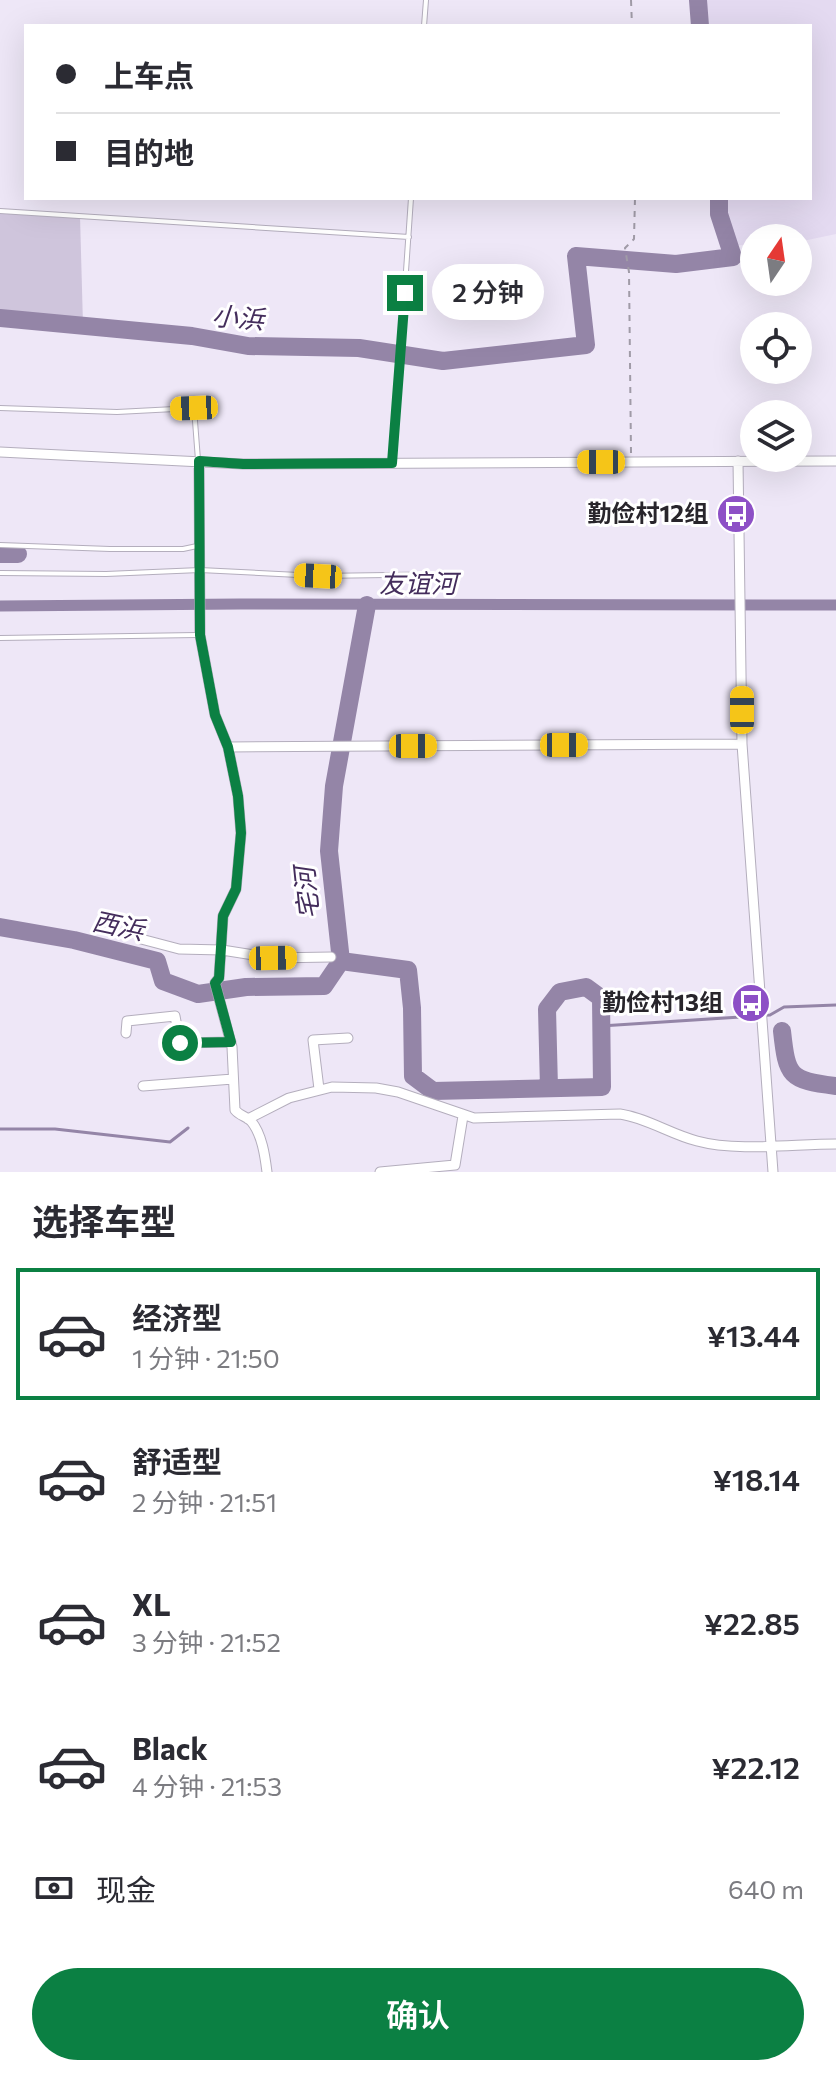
<!DOCTYPE html>
<html lang="zh">
<head>
<meta charset="utf-8">
<style>
  body { margin:0; font-family:Commissioner,"Noto Sans SC",sans-serif; background:#f7f7f7; color:#2b2b33; height:100vh; display:flex; flex-direction:column; font-size:30px; white-space:nowrap }
  * { box-sizing:border-box; margin:0 }
  p { font-size:26px; color:#7c7c81 }
  .icon { flex:none; width:44px; height:44px; fill:none; stroke:currentColor; stroke-width:2; stroke-linecap:round; stroke-linejoin:round }
  .map { position:relative; height:1172px; overflow:hidden }
  .panel { display:flex; flex-direction:column; background:#fff; flex:1 }
  .panel>* { flex:none }
  .top-card { position:absolute; left:24px; top:24px; width:788px; height:176px; border-radius:0px; box-shadow:0 8px 32px #0002; display:grid; align-content:center; height:176px; padding:0 32px; background:#fff }
  .needle { width:52px; rotate:13deg }
  .tools { position:absolute; left:740px; top:224px; display:grid; gap:16px }
  .tools a { display:grid; place-items:center; width:72px; height:72px; border-radius:50%; background:#fff; box-shadow:0 8px 32px #0002; font-size:40px }
  .end { position:absolute; width:36px; height:36px; margin:-18px; border:10px solid #0b8043; background:#fff; box-shadow:0 0 0 4px #fff }
  .from { border-radius:50% }
  .bubble { position:absolute; height:56px; border-radius:28px; background:#fff; box-shadow:0 8px 32px #0002; font-size:26px; font-weight:600; line-height:56px; text-align:center }
  .car { position:absolute; width:24px; height:48px; margin:-24px -12px; border-radius:10px; box-shadow:0 0 6px 2px #0007; background:linear-gradient(#f5c518 24%,#345 0 40%,#f5c518 0 76%,#345 0 86%,#f5c518 0) }
  .top-card b { display:flex; align-items:center; gap:28px; height:76px; font-size:30px }
  .top-card b+b { border-top:2px solid #e1e1e2 }
  .top-card i { width:20px; height:20px; background:#2b2b33 }
  ul { padding:0; list-style:none }
  li { display:flex; align-items:center; gap:24px; height:132px; margin:0 16px 12px; padding:0 16px; border:4px solid transparent; border-radius:0px }
  li div { flex:1 }
  li b { display:block; font-size:30px }
  li em { font-style:normal; font-weight:600 }
  li.selected { border-color:#0b8043 }
  li>.icon { width:72px; height:72px; stroke-width:1.5 }
  h2 { padding:0 32px; font-size:36px; line-height:96px }
  .pay { display:flex; align-items:center; gap:20px; height:88px; padding:0 32px; font-size:30px }
  .pay p { margin-inline-start:auto }
  .button { display:flex; gap:16px; margin-top:auto; padding:16px 32px }
  .button a { flex:1; height:92px; border-radius:48px; background:#0b8043; color:#fff; font-size:32px; font-weight:600; line-height:92px; text-align:center }
  .map>svg:first-child { display:block }
  .built { fill:#e4daf1 }
  .green { fill:#cfc5dc }
  .lines { fill:none; stroke-linecap:round; stroke-linejoin:round }
  .stream { stroke:#9485a7; stroke-width:3 }
  .canal { stroke:#9485a7; stroke-width:11 }
  .river { stroke:#9485a7; stroke-width:18 }
  .lane-casing { stroke:#b4aebd; stroke-width:6 }
  .street-casing { stroke:#b4aebd; stroke-width:11 }
  .path { stroke:#a09ba7; stroke-width:2; stroke-dasharray:6 6; stroke-linecap:butt }
  .lane { stroke:#fff; stroke-width:4 }
  .street { stroke:#fff; stroke-width:9 }
  .route { stroke:#0b8043; stroke-width:10 }
  .labels { text-anchor:middle; stroke-width:6; stroke-linejoin:round; paint-order:stroke }
  .poi-label { font-size:24px; font-weight:bold; fill:#28252b; stroke:#fff; text-anchor:end }
  .water-label { font-size:26px; font-style:italic; fill:#442d5c; stroke:#fff }
</style>
</head>
<body>
<div class="map">
<svg width="836" height="1172" viewBox="0 0 836 1172">
  <rect width="100%" height="100%" fill="#eee7f7"/>
  <path class="built" d="M698 0H836V234L798 242V238H754V244L729 246 724 198H810V26H702Z"/>
  <path class="green" d="M0 211 80 216 83 325 0 318Z"/>
  <g class="lines">
    <path class="stream" d="M601 1026 770 1015 784 1007 836 1005
      M0 1129H55L170 1142 188 1128"/>
    <path class="canal" d="M0 606 240 604 836 605"/>
    <path class="river" d="M698 0 700 26
      M0 318 192 336 248 346 359 348 443 361 586 345 576 256 676 264 733 257 719 214V198
      M0 554H18
      M367 605 334 786 329 851 341 961 408 970 412 1008 413 1076 433 1091 602 1087 601 998 586 987 560 992 547 1009 549 1088
      M0 927 74 940 157 961 163 981 198 994 246 987 324 986 341 961
      M782 1031C787 1077 789 1080 836 1086"/>
    <defs>
      <path id="lane" d="M424 26 426 0
        M0 211 409 237
        M0 408 117 412 194 408 198 460
        M393 461 411 198
        M0 545 110 549H183L197 546
        M0 573 106 574 200 570 318 576 457 574
        M0 638 197 635"/>
      <path id="street" d="M0 452 243 464 836 461
        M199 461 200 635 215 715 228 747 238 796 241 833 236 889 223 916 219 978 215 983 232 1047 235 1110C240 1116 246 1116 251 1121 262 1134 265 1156 267 1172
        M738 461 742 744 773 1172
        M228 747 742 744
        M141 939 179 949 222 950 273 958 331 957
        M126 1033 127 1021 175 1016 180 1043 231 1042
        M143 1086 233 1079
        M319 1089 313 1040 348 1038
        M248 1119 289 1098 332 1087 376 1088 398 1092 474 1118 620 1114C647 1118 670 1134 697 1141 737 1152 794 1144 836 1144
        M380 1172 455 1165 463 1116"/>
    </defs>
    <use href="#lane" class="lane-casing"/>
    <use href="#street" class="street-casing"/>
    <path class="path" d="M631 0 632 26
      M631 453 629 272 625 248 634 239 635 198"/>
    <use href="#lane" class="lane"/>
    <use href="#street" class="street"/>
  </g>
  <g class="lines">
    <path class="route" d="M180 1043 231 1042 215 983 219 978 223 916 236 889 241 833 238 796 228 747 215 715 200 635 199 461 243 464 392 463 405 293"/>
  </g>
  <defs>
    <symbol id="bus-disc" viewBox="-11 -11 22 22"><circle r="9.5" fill="#8d50c6" stroke="#fff"/><path d="M-5-6H5V4H4V6H2V4H-2V6H-4V4H-5ZM-3.5-4V0h7V-4ZM-3.5 1.2v1.5H-2V1.2ZM2 1.2v1.5H3.5V1.2Z" fill="#fff"/></symbol>
  </defs>
  <g fill-rule="evenodd">
    <use href="#bus-disc" x="714" y="492" width="44" height="44"/>
    <use href="#bus-disc" x="729" y="981" width="44" height="44"/>
  </g>
  <g class="labels">
    <g class="poi-label">
      <text x="708" y="522">勤俭村12组</text>
      <text x="723" y="1011">勤俭村13组</text>
    </g>
    <g class="water-label">
      <text transform="translate(238 318) rotate(5)" y="9">小浜</text>
      <text x="418" y="593">友谊河</text>
      <text transform="translate(307 893) rotate(-96)" y="9">宅河</text>
      <text transform="translate(118 926) rotate(12)" y="9">西浜</text>
    </g>
  </g>
</svg>
<div class="tools">
<a><svg class="needle" viewBox="-14 -14 28 28"><path d="M0-13l5 13h-10z" fill="#e53935"/><path d="M0 13l5-13h-10z" fill="#7c7c81"/></svg></a>
<a><svg class="icon" aria-label="locate" viewBox="0 0 24 24"><circle cx="12" cy="12" r="6"/><path d="M12 2v4M12 18v4M2 12h4M18 12h4"/></svg></a>
<a><svg class="icon" aria-label="layers" viewBox="0 0 24 24"><path d="M12 4l9 5-9 5-9-5zM3 14l9 5 9-5"/></svg></a>
</div>
<i class="end from" style="left:180px;top:1043px"></i>
<i class="end" style="left:405px;top:293px"></i>
<div class="bubble" style="left:432px;top:264px;width:112px">2 分钟</div>
<i class="car" style="left:194px;top:408px;rotate:268deg"></i>
<i class="car" style="left:601px;top:462px;rotate:270deg"></i>
<i class="car" style="left:318px;top:576px;rotate:273deg"></i>
<i class="car" style="left:742px;top:710px;rotate:0deg"></i>
<i class="car" style="left:564px;top:745px;rotate:90deg"></i>
<i class="car" style="left:413px;top:746px;rotate:90deg"></i>
<i class="car" style="left:273px;top:958px;rotate:89deg"></i>
<div class="top-card">
<b><i class="from"></i>上车点</b>
<b><i></i>目的地</b>
</div>
</div>
<section class="panel">
<h2>选择车型</h2>
<ul>
<li class="selected"><svg class="icon" aria-label="car" viewBox="0 0 24 24"><path d="M5 17H2v-5l4-1 3-4h7l3 4 3 1v5h-3M9 17h6M6 11h13"/><circle cx="7" cy="17" r="2"/><circle cx="17" cy="17" r="2"/></svg><div><b>经济型</b><p>1 分钟 · 21:50</p></div><em>¥13.44</em></li>
<li><svg class="icon" aria-label="car" viewBox="0 0 24 24"><path d="M5 17H2v-5l4-1 3-4h7l3 4 3 1v5h-3M9 17h6M6 11h13"/><circle cx="7" cy="17" r="2"/><circle cx="17" cy="17" r="2"/></svg><div><b>舒适型</b><p>2 分钟 · 21:51</p></div><em>¥18.14</em></li>
<li><svg class="icon" aria-label="car" viewBox="0 0 24 24"><path d="M5 17H2v-5l4-1 3-4h7l3 4 3 1v5h-3M9 17h6M6 11h13"/><circle cx="7" cy="17" r="2"/><circle cx="17" cy="17" r="2"/></svg><div><b>XL</b><p>3 分钟 · 21:52</p></div><em>¥22.85</em></li>
<li><svg class="icon" aria-label="car" viewBox="0 0 24 24"><path d="M5 17H2v-5l4-1 3-4h7l3 4 3 1v5h-3M9 17h6M6 11h13"/><circle cx="7" cy="17" r="2"/><circle cx="17" cy="17" r="2"/></svg><div><b>Black</b><p>4 分钟 · 21:53</p></div><em>¥22.12</em></li>
</ul>
<div class="pay"><svg class="icon" aria-label="cash" viewBox="0 0 24 24"><path d="M3 7h18v10H3z"/><circle cx="12" cy="12" r="2"/></svg>现金<p>640 m</p></div>
<div class="button"><a>确认</a></div>
</section>
</body>
</html>
